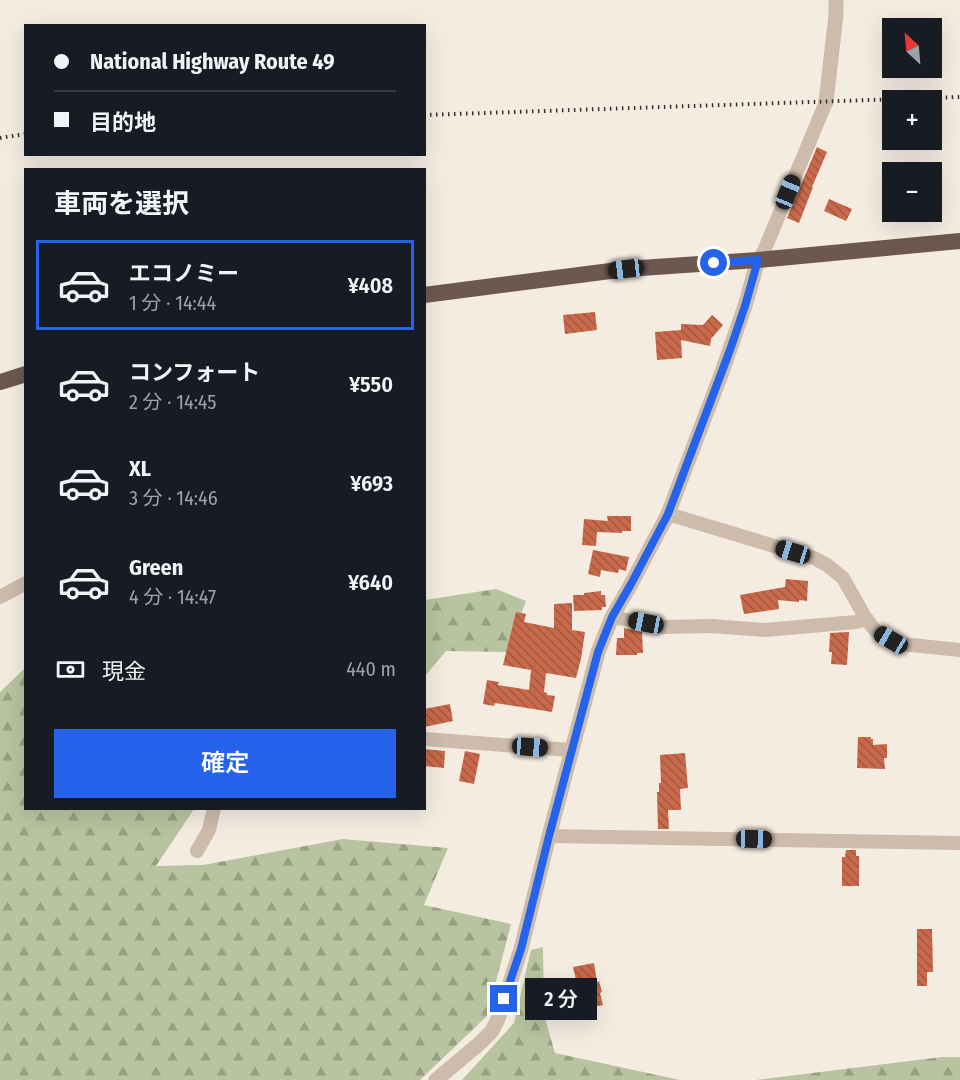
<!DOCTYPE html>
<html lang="ja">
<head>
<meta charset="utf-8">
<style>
  body { margin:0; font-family:"Fira Sans Condensed","Noto Sans JP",sans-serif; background:#20242c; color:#f1f3f6; height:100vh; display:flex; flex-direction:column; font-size:22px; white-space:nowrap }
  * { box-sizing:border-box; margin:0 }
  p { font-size:20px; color:#9ea1a6 }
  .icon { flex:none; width:33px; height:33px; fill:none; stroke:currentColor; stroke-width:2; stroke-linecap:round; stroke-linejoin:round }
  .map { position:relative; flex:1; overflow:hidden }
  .side { position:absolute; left:24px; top:168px; width:402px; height:642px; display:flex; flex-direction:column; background:#171b24; border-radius:0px; box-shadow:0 6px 24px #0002 }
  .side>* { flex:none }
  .hud { position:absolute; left:24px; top:24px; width:402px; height:132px; border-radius:0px; box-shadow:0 6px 24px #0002; display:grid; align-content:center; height:132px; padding:0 30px; background:#171b24 }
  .needle { width:39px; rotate:334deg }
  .controls { position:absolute; left:882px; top:18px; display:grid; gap:12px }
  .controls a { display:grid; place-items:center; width:60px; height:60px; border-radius:0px; background:#171b24; box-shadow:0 6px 24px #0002; font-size:30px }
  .end { position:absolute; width:27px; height:27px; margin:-14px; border:8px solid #2563eb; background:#fff; box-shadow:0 0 0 3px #fff }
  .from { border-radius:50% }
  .bubble { position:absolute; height:42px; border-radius:0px; background:#171b24; box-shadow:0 6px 24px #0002; font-size:20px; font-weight:600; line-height:42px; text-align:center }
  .car { position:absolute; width:18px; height:36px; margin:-18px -9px; border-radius:8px; box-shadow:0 0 4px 2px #0007; background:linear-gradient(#222 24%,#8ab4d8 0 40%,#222 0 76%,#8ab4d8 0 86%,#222 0) }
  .hud b { display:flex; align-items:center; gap:21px; height:57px; font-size:22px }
  .hud b+b { border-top:2px solid #363941 }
  .hud i { width:15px; height:15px; background:#f1f3f6 }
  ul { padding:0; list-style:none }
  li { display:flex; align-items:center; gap:18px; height:90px; margin:0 12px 9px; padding:0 18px; border:3px solid transparent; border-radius:0px }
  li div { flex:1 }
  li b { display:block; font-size:22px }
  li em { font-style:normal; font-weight:600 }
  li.current { border-color:#2563eb }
  li>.icon { width:54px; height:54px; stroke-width:1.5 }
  h2 { padding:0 30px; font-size:27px; line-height:72px }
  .pay { display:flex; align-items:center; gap:15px; height:66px; padding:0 30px; font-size:22px }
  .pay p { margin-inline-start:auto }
  .button { display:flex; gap:12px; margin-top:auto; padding:12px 30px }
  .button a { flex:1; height:69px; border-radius:0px; background:#2563eb; color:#fff; font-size:24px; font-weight:600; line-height:69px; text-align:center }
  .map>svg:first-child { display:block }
  .forest { fill:url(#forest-firs) }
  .building { fill:url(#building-back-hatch) }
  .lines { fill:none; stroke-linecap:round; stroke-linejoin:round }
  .minor { stroke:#cdbbac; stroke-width:14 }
  .tertiary { stroke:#cdbbac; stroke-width:15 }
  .trunk { stroke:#6c584f; stroke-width:16 }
  .rail { stroke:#3b302b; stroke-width:4; stroke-dasharray:1.5 4.5; stroke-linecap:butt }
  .route { stroke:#2563eb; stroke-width:8 }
</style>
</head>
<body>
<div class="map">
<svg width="960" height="1080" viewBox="0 0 960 1080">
  <defs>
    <pattern id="forest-firs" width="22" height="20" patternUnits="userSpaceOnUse" patternTransform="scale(1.5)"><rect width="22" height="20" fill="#b8c4a0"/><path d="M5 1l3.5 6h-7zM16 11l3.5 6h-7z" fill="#97a083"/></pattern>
    <pattern id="building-back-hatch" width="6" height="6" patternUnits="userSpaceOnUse" patternTransform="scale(1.5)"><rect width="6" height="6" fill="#c8694b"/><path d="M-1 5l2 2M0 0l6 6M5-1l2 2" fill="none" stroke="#a4573f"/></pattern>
  </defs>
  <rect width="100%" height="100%" fill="#f4ebe1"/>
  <path class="forest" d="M496 589 526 601 507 652 446 651 425 676V600Z
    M25 668 26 808 194 809 156 866 203 865 343 839 448 848 424 905 511 924 487 1016 420 1080H0V692Z
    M543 947 544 1015 555 1053 680 1080H462L514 1023 531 950Z
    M942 1057H960V1080H756Z"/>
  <path class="building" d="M817 147 827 152 812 187H813L799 223 787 218Z
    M829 199 852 209 846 221 824 211Z
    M595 312 597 330 565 334 563 315Z
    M712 315 723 325 711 339 710 346 681 340 682 358 657 360 655 332 681 330V324L703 325Z
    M607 516H631V531H622V533L597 532 596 546 582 545 584 519 608 521Z
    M593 550 629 557 626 571 619 569 618 573 601 570 600 577 588 574Z
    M786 579 808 581 807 601 799 600V602L778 600 779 609 744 614 740 595 785 587Z
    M601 591V595H605L606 607H602V610L574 611 573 595H584V593Z
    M572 603V630L585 632 581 659 576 678 546 673 544 692 547 693V695L555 696 552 712 495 703 494 706 483 704 487 680 499 682 498 685 529 690 531 670 503 665 516 612 526 614 524 622 554 628V604Z
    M624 628 642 632 643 653H637V655H616L617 638H624Z
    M847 632H849L847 665 831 664 832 652H829L830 633Z
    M450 704 453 721 424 727V709Z
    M858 737H871V739H873V745L887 744V758H884L885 769 857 768Z
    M424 749 445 751 444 768 424 766Z
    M465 751 480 754 474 784 459 781Z
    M685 753 688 788 680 789 681 810H668L669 829H658L657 792H659V783H661L660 755Z
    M846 850H856V856H859V886H842V857H845Z
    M917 929H932L933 972H927V986H917Z
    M594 963 597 982 599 981 602 992 600 993 603 1005 583 1009 573 967Z"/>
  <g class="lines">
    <path class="minor" d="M758 260 764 251 826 102
      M668 514 814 558 827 565 843 578 865 617 874 629 880 634 902 644 960 650
      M0 597 26 583
      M612 617 663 627 712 626 765 630 856 622 867 619
      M424 739 571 750
      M549 836 960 843
      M197 851 209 830 214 808"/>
    <path class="tertiary" d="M826 102 836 15V0
      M436 1080 480 1043 492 1031 498 1019 521 949 549 836 598 652 612 617 631 584 668 514 722 372 745 306 758 260"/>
    <path class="trunk" d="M424 295 626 269 758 260 960 241
      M0 382 26 374"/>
    <path class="rail" d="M424 115 960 97
      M0 138 26 134"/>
  </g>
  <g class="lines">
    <path class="route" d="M504 999 521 949 549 836 598 652 612 617 631 584 668 514 730 350 745 306 758 260 714 263"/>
  </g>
</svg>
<div class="controls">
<a><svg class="needle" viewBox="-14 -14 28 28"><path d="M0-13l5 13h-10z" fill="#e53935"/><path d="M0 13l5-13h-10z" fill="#9ea1a6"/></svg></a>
<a>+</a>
<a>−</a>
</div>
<i class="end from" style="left:714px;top:263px"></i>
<i class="end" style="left:504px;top:999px"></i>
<div class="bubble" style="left:525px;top:978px;width:72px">2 分</div>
<i class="car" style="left:788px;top:192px;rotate:22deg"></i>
<i class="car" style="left:626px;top:269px;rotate:263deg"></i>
<i class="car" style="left:793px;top:552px;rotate:287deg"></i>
<i class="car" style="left:646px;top:623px;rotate:281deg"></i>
<i class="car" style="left:891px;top:640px;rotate:300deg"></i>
<i class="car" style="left:530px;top:747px;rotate:94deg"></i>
<i class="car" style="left:754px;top:839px;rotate:91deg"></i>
<div class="hud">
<b><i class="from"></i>National Highway Route 49</b>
<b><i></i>目的地</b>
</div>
<section class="side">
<h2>車両を選択</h2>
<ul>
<li class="current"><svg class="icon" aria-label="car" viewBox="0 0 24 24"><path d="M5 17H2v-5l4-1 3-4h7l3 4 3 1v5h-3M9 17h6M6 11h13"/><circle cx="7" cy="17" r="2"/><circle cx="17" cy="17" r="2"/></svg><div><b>エコノミー</b><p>1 分 · 14:44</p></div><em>¥408</em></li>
<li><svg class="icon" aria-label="car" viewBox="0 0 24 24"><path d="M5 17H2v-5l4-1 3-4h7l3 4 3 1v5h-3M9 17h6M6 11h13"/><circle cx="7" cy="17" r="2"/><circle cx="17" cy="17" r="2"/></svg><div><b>コンフォート</b><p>2 分 · 14:45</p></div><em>¥550</em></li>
<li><svg class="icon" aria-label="car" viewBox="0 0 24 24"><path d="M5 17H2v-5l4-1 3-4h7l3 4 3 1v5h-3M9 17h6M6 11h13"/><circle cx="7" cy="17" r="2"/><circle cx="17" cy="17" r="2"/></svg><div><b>XL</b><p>3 分 · 14:46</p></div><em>¥693</em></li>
<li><svg class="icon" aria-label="car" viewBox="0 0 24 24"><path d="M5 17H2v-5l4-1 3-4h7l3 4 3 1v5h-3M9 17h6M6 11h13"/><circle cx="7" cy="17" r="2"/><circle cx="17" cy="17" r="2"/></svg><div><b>Green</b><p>4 分 · 14:47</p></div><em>¥640</em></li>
</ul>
<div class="pay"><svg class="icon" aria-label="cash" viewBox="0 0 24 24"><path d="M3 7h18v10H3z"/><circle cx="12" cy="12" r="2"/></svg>現金<p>440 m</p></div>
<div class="button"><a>確定</a></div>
</section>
</div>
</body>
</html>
